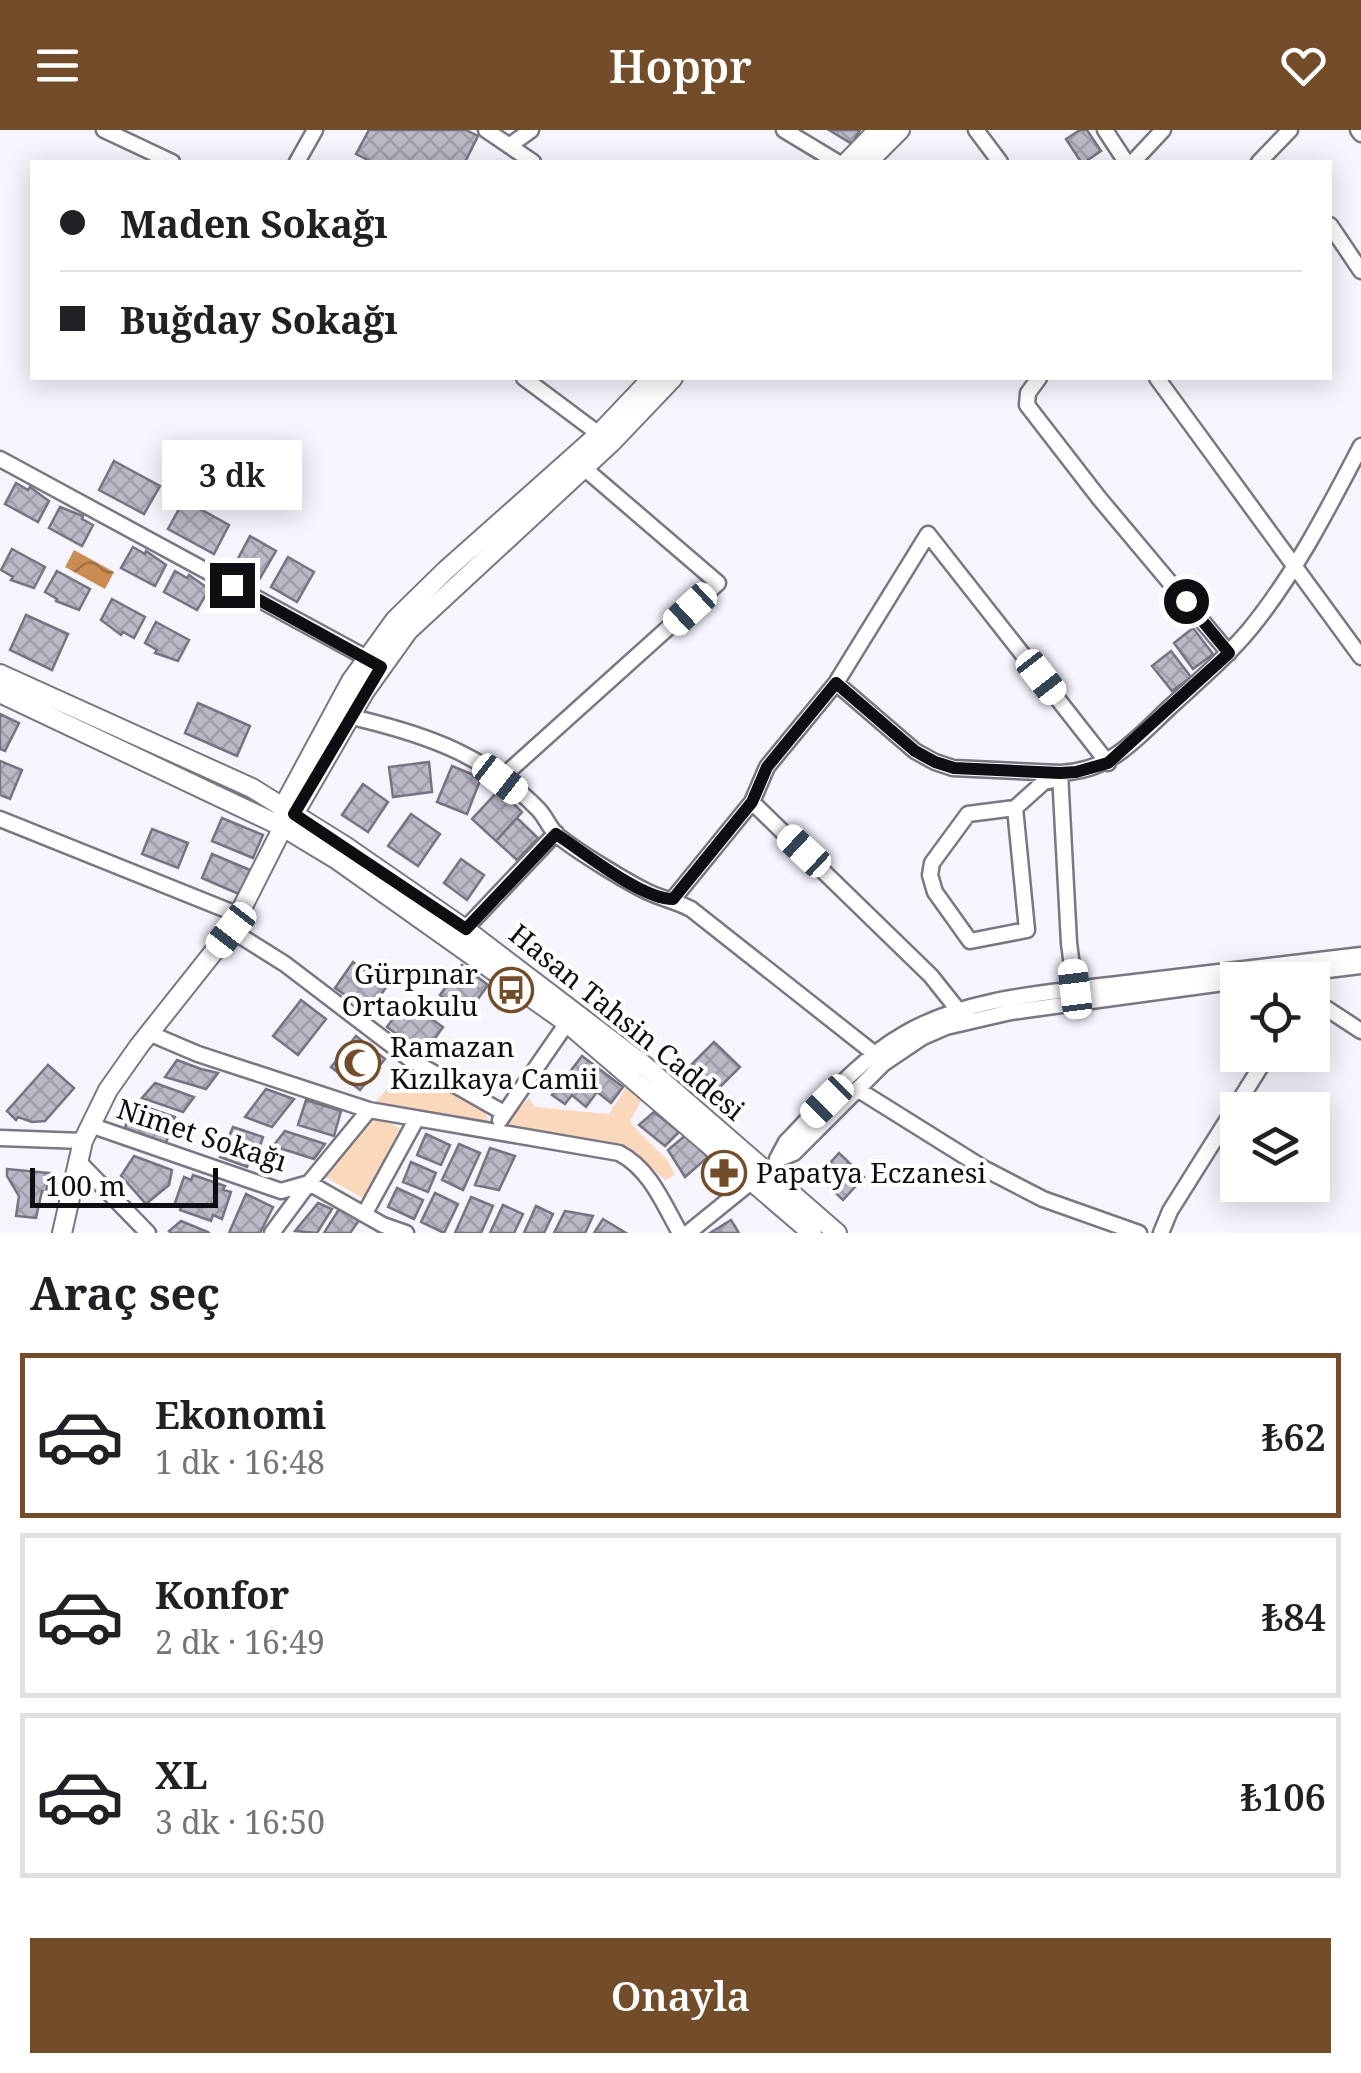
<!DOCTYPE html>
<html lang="tr">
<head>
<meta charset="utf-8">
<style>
  body { margin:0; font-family:"Noto Serif",serif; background:#f2f2f2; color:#202124; height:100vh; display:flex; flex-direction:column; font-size:38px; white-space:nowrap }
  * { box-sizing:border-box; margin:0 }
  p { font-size:32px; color:#757577 }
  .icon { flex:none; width:55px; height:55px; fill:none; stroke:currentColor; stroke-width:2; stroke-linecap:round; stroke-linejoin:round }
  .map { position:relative; height:1103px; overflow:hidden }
  .panel { display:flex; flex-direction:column; background:#fff; flex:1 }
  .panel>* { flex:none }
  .hud { position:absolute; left:30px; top:30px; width:1302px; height:220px; border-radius:0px; box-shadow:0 5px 25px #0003; display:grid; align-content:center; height:220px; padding:0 30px; background:#fff }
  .fabs { position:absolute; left:1220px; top:832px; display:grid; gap:20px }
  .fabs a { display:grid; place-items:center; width:110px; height:110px; border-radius:0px; background:#fff; box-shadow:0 5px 25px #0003; font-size:50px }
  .scale { position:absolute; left:30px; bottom:25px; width:188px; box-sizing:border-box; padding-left:10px; border:5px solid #0e0d12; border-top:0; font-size:28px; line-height:35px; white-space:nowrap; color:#0e0d12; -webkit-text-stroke:8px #fff; paint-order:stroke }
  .end { position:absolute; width:45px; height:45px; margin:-22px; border:12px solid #0e0d12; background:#fff; box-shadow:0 0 0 5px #fff }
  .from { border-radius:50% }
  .bubble { position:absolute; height:70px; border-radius:0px; background:#fff; box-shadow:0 5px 25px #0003; font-size:32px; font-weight:600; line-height:70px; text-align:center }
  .car { position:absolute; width:30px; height:60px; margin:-30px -15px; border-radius:12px; box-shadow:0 0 8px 2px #0007; background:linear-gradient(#fff 24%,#345 0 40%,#fff 0 76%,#345 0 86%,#fff 0) }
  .hud b { display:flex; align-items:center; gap:35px; height:95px; font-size:38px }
  .hud b+b { border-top:2px solid #e0e0e0 }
  .hud i { width:25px; height:25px; background:#202124 }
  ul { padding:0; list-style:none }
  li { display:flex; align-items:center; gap:30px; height:165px; margin:0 20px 15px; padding:0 10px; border:5px solid #e0e0e0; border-radius:0px }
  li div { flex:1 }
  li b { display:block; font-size:38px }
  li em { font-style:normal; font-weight:600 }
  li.active { border-color:#734c2a }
  li>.icon { width:90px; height:90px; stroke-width:1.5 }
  h2 { padding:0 30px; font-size:45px; line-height:120px }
  .cta { display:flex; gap:20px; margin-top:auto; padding:20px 30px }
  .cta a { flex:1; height:115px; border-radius:0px; background:#734c2a; color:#fff; font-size:40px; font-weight:600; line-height:115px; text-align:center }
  header { display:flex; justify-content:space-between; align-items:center; height:130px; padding:0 30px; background:#734c2a; color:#fff; font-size:45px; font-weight:600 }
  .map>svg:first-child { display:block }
  .green { fill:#fad8bc }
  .water { fill:url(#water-waves) }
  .building { fill:url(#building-cross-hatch); stroke:#777482; stroke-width:2.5 }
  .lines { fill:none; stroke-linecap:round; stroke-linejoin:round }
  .minor-casing { stroke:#7a7784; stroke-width:19 }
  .major-casing { stroke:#7a7784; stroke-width:22 }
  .minor { stroke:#fff; stroke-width:14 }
  .major { stroke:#fff; stroke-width:18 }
  .route { stroke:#0e0d12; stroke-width:12 }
  .labels { text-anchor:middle; stroke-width:8; stroke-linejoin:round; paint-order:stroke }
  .poi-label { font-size:28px; fill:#0e0d12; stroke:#fff; text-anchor:start }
  .street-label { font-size:28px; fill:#0e0d12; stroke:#fff }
</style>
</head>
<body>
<header><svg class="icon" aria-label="menu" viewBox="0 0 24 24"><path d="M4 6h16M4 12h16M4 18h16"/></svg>Hoppr<svg class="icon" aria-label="heart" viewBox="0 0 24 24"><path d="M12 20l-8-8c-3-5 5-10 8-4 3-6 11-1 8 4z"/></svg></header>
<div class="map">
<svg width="1361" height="1103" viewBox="0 0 1361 1103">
  <defs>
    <pattern id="water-waves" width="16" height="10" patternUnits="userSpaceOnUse" patternTransform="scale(2.5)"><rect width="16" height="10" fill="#cb8c54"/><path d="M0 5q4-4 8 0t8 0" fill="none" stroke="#a37144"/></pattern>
    <pattern id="building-cross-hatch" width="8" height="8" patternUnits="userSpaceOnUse" patternTransform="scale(2.5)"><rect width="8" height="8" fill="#bbb8c7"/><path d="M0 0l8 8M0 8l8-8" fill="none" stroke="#a09daa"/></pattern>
  </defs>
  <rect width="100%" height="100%" fill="#f6f4fd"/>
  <path class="green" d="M405 937 484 978 488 991 484 995 418 985 376 972Z
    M628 954 643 968 631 989 632 995 668 1031 675 1045 665 1050 629 1018 509 998 505 993 529 968 535 977 609 984Z
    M373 986 400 998 363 1068 323 1046Z"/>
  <path class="water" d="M74 420 114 442 105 459 65 437Z"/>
  <path class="building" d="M369 0H466L478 6 465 32H372L356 24Z
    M829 0H860L852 14Z
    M1080 0H1087L1101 21 1085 32H1081L1066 9Z
    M114 331 160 356 144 384 99 360Z
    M16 353 28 360 30 357 49 371 38 392 5 374Z
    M184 370 229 395 214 424 168 399Z
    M60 377 83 386 82 389 93 395 82 416 49 398Z
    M250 406 276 421 259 450 234 436Z
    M133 417 145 424 146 421 166 435 155 456 121 438Z
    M12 419 45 437 34 458 11 450 13 447 1 440Z
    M288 427 314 442 297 472 271 457Z
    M57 441 90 459 79 480 56 471 57 469 45 462Z
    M175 441 187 448 189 445 209 459 197 480 164 462Z
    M112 469 145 487 134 508 123 502 121 505 101 490Z
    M26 485 68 504 52 540 10 520Z
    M156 492 189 510 178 531 155 523 157 520 145 513Z
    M1193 498 1213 524 1193 539 1174 513Z
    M1171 521 1191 547 1172 561 1152 536Z
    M198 573 250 596 237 626 185 603Z
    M0 584 19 593 5 621 0 619Z
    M0 631 22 640 10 669 0 665Z
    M429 632 432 662 393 667 389 637Z
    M452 636 481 648 467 684 437 672Z
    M363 654 388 672 368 702 342 685Z
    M499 660 522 682 496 711 472 689Z
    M411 684 440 704 418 736 388 716Z
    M222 688 263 705 253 728 212 711Z
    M517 688 538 708 517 730 496 711Z
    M152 699 188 713 178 738 142 724Z
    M212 724 250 740 239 764 202 748Z
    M461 729 484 745 467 770 444 753Z
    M353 832 387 856 369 882 335 858Z
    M462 835 488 855 467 884 440 865Z
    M301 870 326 889 298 925 273 906Z
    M406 871 443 897 424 924 387 897Z
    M356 906 385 929 360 960 331 937Z
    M714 912 740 937 716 961 690 936Z
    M582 926 623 957 611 973 597 962 586 977 572 965 565 974 552 965Z
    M177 930 201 939 218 943 206 959 165 947Z
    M48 935 74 958 45 991 32 992 18 987 16 990 7 981Z
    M155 953 194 967 183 982 142 968Z
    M266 959 294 969 272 997 245 987Z
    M306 970 341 981 334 1006 298 995Z
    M134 973 175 987 166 1013 125 998Z
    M654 982 679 1002 665 1016 639 995Z
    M233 997 263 1007 257 1025 252 1024 247 1037 220 1027Z
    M285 1001 325 1014 314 1029 273 1016Z
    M426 1004 450 1015 441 1035 417 1025Z
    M687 1004 708 1027 685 1047 668 1020Z
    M459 1014 480 1023 463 1060 442 1050Z
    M490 1018 515 1026 499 1060 475 1055Z
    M839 1023 864 1047 843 1070 818 1046Z
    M134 1026 172 1040 169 1055 146 1074 121 1046Z
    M411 1032 436 1043 428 1062 403 1052Z
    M7 1039 50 1043 46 1062 42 1061 36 1088 16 1086 19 1066 7 1046Z
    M193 1045 225 1056 223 1060 231 1062 222 1089 213 1085 211 1091 180 1080 182 1075 175 1073 184 1047 191 1050Z
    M397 1058 423 1070 414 1089 388 1077Z
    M435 1063 458 1074 444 1103 421 1092Z
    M246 1064 273 1077 260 1103H229Z
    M471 1067 493 1076 481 1103H455Z
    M318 1073 332 1079 317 1103 295 1101Z
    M503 1075 523 1084 514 1103H490Z
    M536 1076 553 1084 544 1103H524Z
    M339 1079 360 1089 350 1103H324Z
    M565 1081 593 1086 585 1103H554Z
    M603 1089 626 1103H594Z
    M731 1090 739 1103H710Z
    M181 1091 208 1102 209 1103H171L169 1101Z"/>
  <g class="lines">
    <defs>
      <path id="minor" d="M104 0 172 32
        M486 0 533 32
        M784 0 837 32
        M976 0 1000 32
        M1105 0 1126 32
        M1358 0 1361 4
        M509 16 531 0
        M297 32 315 0
        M1133 32 1163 0
        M1259 32 1290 0
        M1330 95 1361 141
        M524 248 607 310
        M1039 248 1028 263 1027 275 1099 368 1229 523
        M1157 248 1361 527
        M0 329 376 533
        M836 553 915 621 935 632 953 638 1060 643C1110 641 1134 611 1168 579 1196 553 1226 528 1250 499 1295 444 1328 379 1361 316
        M360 589C430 606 486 626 538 679 545 686 549 697 556 704 573 719 627 752 648 762 663 769 676 771 691 779L885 932
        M1060 643 1069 813 1076 867
        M500 649 718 453 584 338
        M752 672 931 846 958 880
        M1015 678 1027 800 970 811 935 762 930 745 932 733 968 684 1015 678 1044 652 1058 649
        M0 689 239 785
        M673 769 752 672 767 637 836 553 928 404 1108 633
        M465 799 556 703
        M231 800 285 834 411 930 504 983
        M1247 850 1361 836
        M1312 869 1361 901
        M151 904 198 924 369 980 619 1023C650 1039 663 1073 680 1103
        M857 959 985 1039 1043 1069 1139 1103
        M500 990 567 893
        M90 995 281 1061 309 1053 383 1095 406 1103
        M0 1008 83 1011
        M777 1029 786 1012C822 975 858 930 904 904 967 867 1047 863 1118 854 1199 844 1280 834 1361 825
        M77 1030 148 1103
        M777 1030 794 1023 883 934 923 907 946 897 1011 882 1238 851
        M365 1083 416 990
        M272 1103 309 1053 369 980
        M688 1103 757 1047
        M1161 1103 1170 1081 1268 925"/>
      <path id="major" d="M847 32 878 0
        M868 32 900 0
        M0 544 252 658 345 716 465 799 645 936 837 1103
        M0 563 283 697 336 729 567 893 812 1103
        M283 686V677L351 551 395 490 445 441 599 304 652 248
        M62 1103 83 1011 108 960 139 916 231 800 283 697 294 684 365 561 408 501 611 313 673 248"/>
    </defs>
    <use href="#minor" class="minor-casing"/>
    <use href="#major" class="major-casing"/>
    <use href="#minor" class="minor"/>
    <use href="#major" class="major"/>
  </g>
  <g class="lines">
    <path class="route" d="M232 455 381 537 294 684 466 799 556 704C584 722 641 769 673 769L752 672 767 637 836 553 915 621 935 632 954 638 1060 643 1076 642 1108 633 1229 523 1186 471"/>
  </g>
  <defs>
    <symbol id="bus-ring" viewBox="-11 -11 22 22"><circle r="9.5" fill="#fff" stroke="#734c2a" stroke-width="1.5"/><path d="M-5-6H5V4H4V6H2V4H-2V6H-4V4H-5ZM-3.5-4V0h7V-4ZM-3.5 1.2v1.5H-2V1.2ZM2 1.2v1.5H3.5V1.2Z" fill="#734c2a"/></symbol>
    <symbol id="mosque-ring" viewBox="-11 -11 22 22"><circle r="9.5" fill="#fff" stroke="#734c2a" stroke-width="1.5"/><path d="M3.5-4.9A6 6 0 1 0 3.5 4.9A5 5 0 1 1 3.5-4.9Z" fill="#734c2a"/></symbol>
    <symbol id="pharmacy-ring" viewBox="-11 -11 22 22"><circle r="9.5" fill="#fff" stroke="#734c2a" stroke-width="1.5"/><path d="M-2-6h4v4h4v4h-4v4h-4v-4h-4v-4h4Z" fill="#734c2a"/></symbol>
  </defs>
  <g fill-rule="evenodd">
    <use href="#bus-ring" x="486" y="835" width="50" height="50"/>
    <use href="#mosque-ring" x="333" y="908" width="50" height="50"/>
    <use href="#pharmacy-ring" x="699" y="1018" width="50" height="50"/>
  </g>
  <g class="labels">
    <g class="poi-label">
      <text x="478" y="854" text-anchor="end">Gürpınar<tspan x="478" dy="32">Ortaokulu</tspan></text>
      <text x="390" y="927">Ramazan<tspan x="390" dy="32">Kızılkaya Camii</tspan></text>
      <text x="756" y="1053">Papatya Eczanesi</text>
    </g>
    <g class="street-label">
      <text transform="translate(627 892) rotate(39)" y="10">Hasan Tahsin Caddesi</text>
      <text transform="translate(202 1005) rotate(18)" y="10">Nimet Sokağı</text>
    </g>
  </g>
</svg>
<div class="fabs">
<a><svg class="icon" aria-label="locate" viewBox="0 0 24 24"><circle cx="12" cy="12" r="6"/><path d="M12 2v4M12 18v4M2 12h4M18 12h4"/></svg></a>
<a><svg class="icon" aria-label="layers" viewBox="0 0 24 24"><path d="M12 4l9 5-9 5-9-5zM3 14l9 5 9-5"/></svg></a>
</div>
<div class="scale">100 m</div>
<i class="end from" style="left:1186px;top:471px"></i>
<i class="end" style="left:232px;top:455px"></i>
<div class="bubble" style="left:162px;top:310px;width:140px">3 dk</div>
<i class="car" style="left:690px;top:479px;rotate:227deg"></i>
<i class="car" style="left:1041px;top:547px;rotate:142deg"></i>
<i class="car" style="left:500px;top:649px;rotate:128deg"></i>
<i class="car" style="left:804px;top:721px;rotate:313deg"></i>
<i class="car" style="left:231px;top:800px;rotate:218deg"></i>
<i class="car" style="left:1075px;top:859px;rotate:353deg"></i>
<i class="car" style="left:827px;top:971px;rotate:225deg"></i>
<div class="hud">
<b><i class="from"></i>Maden Sokağı</b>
<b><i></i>Buğday Sokağı</b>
</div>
</div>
<section class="panel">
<h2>Araç seç</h2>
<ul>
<li class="active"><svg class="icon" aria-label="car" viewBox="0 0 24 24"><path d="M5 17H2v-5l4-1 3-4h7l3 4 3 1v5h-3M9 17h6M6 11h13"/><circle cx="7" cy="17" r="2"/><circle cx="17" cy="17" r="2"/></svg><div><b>Ekonomi</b><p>1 dk · 16:48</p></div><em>₺62</em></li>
<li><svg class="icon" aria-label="car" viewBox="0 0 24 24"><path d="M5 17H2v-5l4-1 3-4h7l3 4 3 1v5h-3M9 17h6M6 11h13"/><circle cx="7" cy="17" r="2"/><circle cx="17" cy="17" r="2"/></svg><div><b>Konfor</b><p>2 dk · 16:49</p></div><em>₺84</em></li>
<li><svg class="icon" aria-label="car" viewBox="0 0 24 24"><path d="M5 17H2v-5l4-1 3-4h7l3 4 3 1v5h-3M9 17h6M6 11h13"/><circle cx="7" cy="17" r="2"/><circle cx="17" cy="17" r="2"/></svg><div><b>XL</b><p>3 dk · 16:50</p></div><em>₺106</em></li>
</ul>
<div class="cta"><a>Onayla</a></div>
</section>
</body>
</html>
